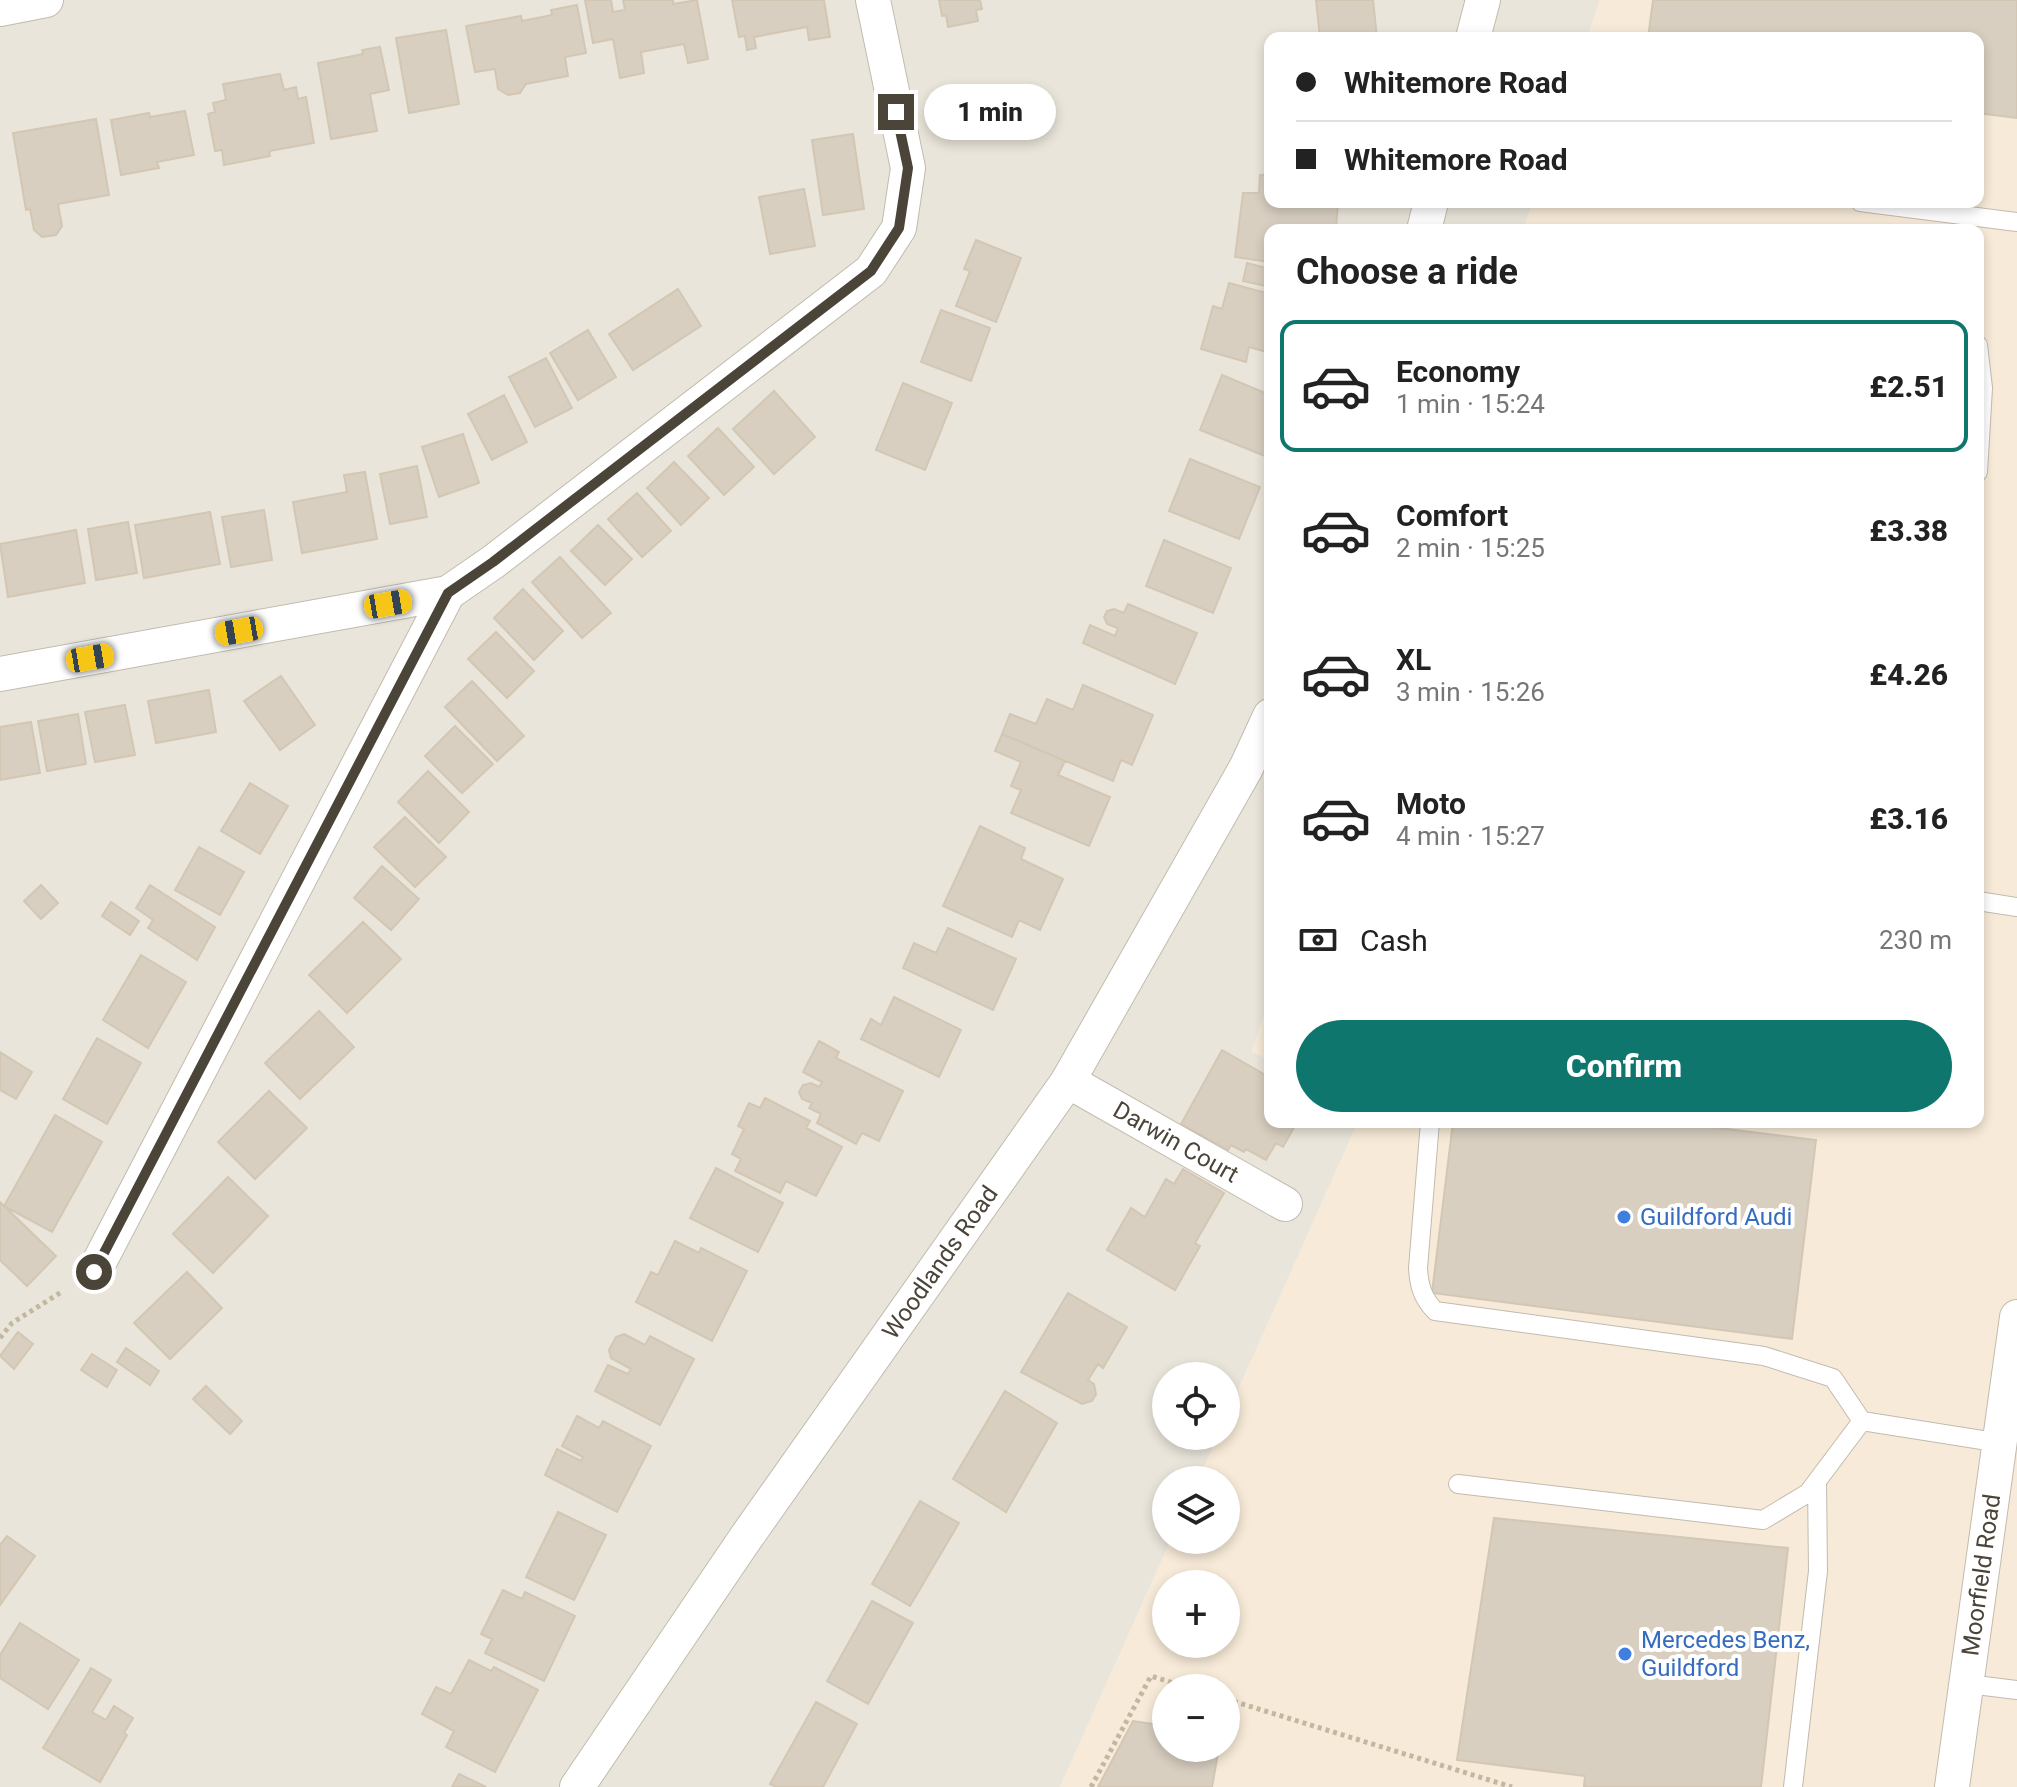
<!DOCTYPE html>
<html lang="en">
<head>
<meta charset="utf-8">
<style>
  body { margin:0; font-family:Roboto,sans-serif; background:#f6f6f6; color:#222; height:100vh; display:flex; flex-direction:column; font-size:30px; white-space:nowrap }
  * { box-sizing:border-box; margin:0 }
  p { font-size:26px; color:#767676 }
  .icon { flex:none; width:44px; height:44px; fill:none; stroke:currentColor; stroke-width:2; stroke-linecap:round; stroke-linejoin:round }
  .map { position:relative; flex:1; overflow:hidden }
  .sheet { position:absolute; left:1264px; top:224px; width:720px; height:904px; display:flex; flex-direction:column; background:#fff; border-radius:16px; box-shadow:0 4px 12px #0003 }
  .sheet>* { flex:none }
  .hud { position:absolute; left:1264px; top:32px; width:720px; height:176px; border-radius:16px; box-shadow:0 4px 12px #0003; display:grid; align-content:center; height:176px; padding:0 32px; background:#fff }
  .fabs { position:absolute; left:1152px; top:1362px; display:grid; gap:16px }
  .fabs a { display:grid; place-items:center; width:88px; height:88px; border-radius:50%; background:#fff; box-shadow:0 4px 12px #0003; font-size:40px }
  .end { position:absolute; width:36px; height:36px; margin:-18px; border:10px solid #4b4439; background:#fff; box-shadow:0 0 0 4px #fff }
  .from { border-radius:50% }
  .bubble { position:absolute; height:56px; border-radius:28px; background:#fff; box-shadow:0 4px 12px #0003; font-size:26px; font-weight:800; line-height:56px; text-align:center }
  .car { position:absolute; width:24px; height:48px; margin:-24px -12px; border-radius:10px; box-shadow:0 0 6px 2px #0007; background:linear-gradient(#f5c518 24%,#345 0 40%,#f5c518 0 76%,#345 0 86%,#f5c518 0) }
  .hud b { display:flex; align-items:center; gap:28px; height:76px; font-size:30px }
  .hud b+b { border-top:2px solid #e0e0e0 }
  .hud i { width:20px; height:20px; background:#222 }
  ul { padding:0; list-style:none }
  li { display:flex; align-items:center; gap:24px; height:132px; margin:0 16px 12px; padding:0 16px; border:4px solid transparent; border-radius:16px }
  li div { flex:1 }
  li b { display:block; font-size:30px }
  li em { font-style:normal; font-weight:800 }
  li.selected { border-color:#0f766e }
  li>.icon { width:72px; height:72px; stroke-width:1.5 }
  h2 { padding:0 32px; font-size:36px; line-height:96px }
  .pay { display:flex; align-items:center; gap:20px; height:88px; padding:0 32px; font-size:30px }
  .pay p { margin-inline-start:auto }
  .primary-button { display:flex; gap:16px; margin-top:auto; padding:16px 32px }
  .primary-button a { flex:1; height:92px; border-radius:48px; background:#0f766e; color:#fff; font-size:32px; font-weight:800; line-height:92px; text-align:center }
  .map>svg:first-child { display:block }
  .residential { fill:#eae5da }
  .commercial { fill:#f7ead8; fill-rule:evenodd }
  .building { fill:#d8cfc1; stroke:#d3c7b4; stroke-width:2 }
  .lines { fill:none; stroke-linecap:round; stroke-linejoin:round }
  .lane-casing { stroke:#c2bbae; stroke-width:20 }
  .street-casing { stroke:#c2bbae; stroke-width:36 }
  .path { stroke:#c4b79f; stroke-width:5; stroke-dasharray:4 4; stroke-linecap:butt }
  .lane { stroke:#fff; stroke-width:18 }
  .street { stroke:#fff; stroke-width:34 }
  .route { stroke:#4b4439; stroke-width:10 }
  .shop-dot { fill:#3f7fe0; stroke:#fff; stroke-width:3 }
  .labels { text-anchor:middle; stroke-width:8; stroke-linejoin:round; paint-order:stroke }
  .street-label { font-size:24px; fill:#4b4439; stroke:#fff }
  .shop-label { font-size:24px; fill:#366cbe; stroke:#fff; text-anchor:start }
</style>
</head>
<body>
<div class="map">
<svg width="2017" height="1787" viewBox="0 0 2017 1787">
  <rect width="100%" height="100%" fill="#f6f3ec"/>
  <path class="residential" d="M0 0H1600L1587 38H1270V202H1533L1523 230H1270V997L1252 1052 1270 1060V1122H1358L1226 1417V1376H1166V1436H1218L1198 1480H1166V1540H1171L1060 1787H0Z"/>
  <path class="commercial" d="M1600 0H2017V1787H1060L1171 1540H1226V1480H1198L1218 1436H1226V1417L1358 1122H1978V230H1523L1533 202H1978V38H1587ZM1166 1584H1226V1644H1166ZM1166 1688H1226V1748H1166Z
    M1270 997V1060L1252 1052Z"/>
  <path class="building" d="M585 0H611L613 12 625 10 623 0H673V4L697 0 708 59 688 63 684 44 641 52 644 73 620 78 613 39 593 43Z
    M732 0H824L830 37 809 40 807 27 754 37 756 48 747 50 745 36 739 37Z
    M939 0H980L982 9 976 10 978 21 948 27 946 15 942 16Z
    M1316 0H1373L1377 38H1320Z
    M1653 0H2017V118L1978 113V38H1648Z
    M577 5 586 53 565 57 568 76 526 84 520 93 508 95 498 89 495 69 475 72 466 26 521 16 522 21 552 15 551 10Z
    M446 30 459 104 409 113 396 38Z
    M380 47 389 90 370 94 377 131 331 139 318 63 363 54 362 50Z
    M280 74 284 90 296 87 298 99 306 97 314 143 269 151 270 156 224 165 222 150 215 151 208 114 215 112 213 103 226 100 223 84Z
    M185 111 194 155 157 162 159 168 121 175 111 120 149 113 150 117Z
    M96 119 109 195 58 204 62 226 56 235 42 237 34 230 30 209 26 210 13 133Z
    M853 134 864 209 823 215 812 140Z
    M1270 174V202H1338L1336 230H1270V262L1235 257 1243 193H1259L1260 175Z
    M804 189 815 246 770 254 759 197Z
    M976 240 1021 258 996 322 956 306 970 271 964 269Z
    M1247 263 1270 269V287L1243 281Z
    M1229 283 1270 294V353L1249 347 1246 362 1201 349 1213 306 1222 309Z
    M678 289 701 326 633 370 609 334Z
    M941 310 990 328 971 381 921 362Z
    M588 330 616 377 578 400 550 353Z
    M546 358 572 408 535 427 509 377Z
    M1222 375 1270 395V458L1200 430Z
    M903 383 952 403 925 470 876 450Z
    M774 391 815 437 774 474 733 429Z
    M504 395 527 442 492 460 468 414Z
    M718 428 754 467 724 495 688 456Z
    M463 434 479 483 439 497 422 447Z
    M1190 459 1260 487 1239 539 1169 511Z
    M674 462 709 498 681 525 647 488Z
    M417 466 427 517 390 524 380 474Z
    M365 472 377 539 302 553 293 502 347 492 344 475Z
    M637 493 671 531 642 557 608 519Z
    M264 510 272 560 231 567 222 517Z
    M210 512 220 564 144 578 135 525Z
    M128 522 137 573 96 580 88 529Z
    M598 525 632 559 605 585 571 551Z
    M76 530 85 583 8 597 0 544Z
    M1164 540 1231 568 1213 613 1146 586Z
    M560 557 611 613 582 638 532 582Z
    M523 589 563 631 534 660 494 618Z
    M1128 604 1197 633 1175 684 1083 643 1090 625 1115 636 1118 628 1107 624 1104 617 1107 611 1114 609 1124 613Z
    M496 632 534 671 507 698 468 659Z
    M281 676 315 725 280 750 244 701Z
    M472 681 524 736 497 761 445 707Z
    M1083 685 1153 715 1132 765 1121 760 1113 781 1002 734 1010 714 1036 724 1047 699 1073 710Z
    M209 690 216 732 156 743 148 701Z
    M125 705 135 755 95 762 85 712Z
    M78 714 86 764 47 771 38 721Z
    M31 722 40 773 0 780V727Z
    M455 726 493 764 462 793 425 756Z
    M1002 734 1065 761 1058 775 1110 797 1089 846 1011 813 1021 790 1011 786 1021 762 995 751Z
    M428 771 469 812 439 843 398 802Z
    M250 783 288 806 260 854 221 831Z
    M405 817 446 857 415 887 374 847Z
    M980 826 1025 848 1021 859 1063 879 1040 930 1019 920 1012 937 943 906Z
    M199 847 244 872 220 915 175 890Z
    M382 866 419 899 391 930 354 898Z
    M41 885 58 903 41 919 24 901Z
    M150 885 215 927 197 960 148 928 153 920 136 908Z
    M111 902 139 921 130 935 102 916Z
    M363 922 401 959 347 1013 309 975Z
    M948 928 1016 959 993 1010 903 968 914 943 936 953Z
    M141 955 186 982 148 1048 103 1020Z
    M894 997 961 1030 939 1077 861 1039 871 1019 881 1025Z
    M319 1011 354 1047 300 1099 265 1063Z
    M97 1038 141 1063 107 1124 63 1099Z
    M819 1041 839 1052 836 1058 903 1091 879 1141 862 1133 856 1144 817 1123 821 1114 809 1108 812 1103 802 1099 799 1092 803 1085 811 1083 819 1087 822 1082 803 1072Z
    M1222 1050 1269 1077 1266 1082 1270 1084V1122H1297L1283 1147 1276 1143 1266 1160 1246 1149 1244 1152 1231 1145 1228 1150 1181 1124Z
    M0 1052 32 1072 16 1099 0 1090Z
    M269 1091 307 1128 255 1179 218 1142Z
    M765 1098 810 1121 806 1128 842 1147 816 1196 786 1181 780 1193 735 1171 741 1159 732 1154 744 1129 738 1126 749 1103 760 1108Z
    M55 1115 102 1142 52 1232 4 1206Z
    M1453 1122H1670L1816 1140 1792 1339 1432 1293Z
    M716 1168 783 1203 758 1252 690 1218Z
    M1183 1169 1224 1193 1195 1243 1200 1246 1175 1290 1107 1250 1131 1208 1145 1217 1166 1179 1174 1184Z
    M228 1177 268 1216 213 1273 173 1234Z
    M0 1202 56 1256 27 1286 0 1260Z
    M675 1241 699 1253 701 1248 747 1271 712 1341 636 1302 651 1272 658 1275Z
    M187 1272 222 1308 170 1359 134 1323Z
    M1068 1293 1127 1327 1103 1368 1098 1364 1088 1380 1094 1384 1096 1394 1092 1401 1082 1404 1021 1372Z
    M18 1332 33 1344 14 1369 0 1356Z
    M624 1334 645 1345 650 1336 694 1359 660 1425 595 1391 608 1365 628 1374 631 1369 611 1358 609 1350 616 1337Z
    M126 1348 159 1371 150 1385 117 1362Z
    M92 1354 117 1370 107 1387 81 1370Z
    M206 1386 242 1421 230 1434 193 1399Z
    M1005 1391 1057 1423 1006 1512 953 1479Z
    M577 1416 599 1428 603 1421 651 1446 617 1512 545 1475 557 1449 581 1461 583 1457 562 1446Z
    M920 1501 959 1523 910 1606 872 1584Z
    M558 1512 606 1535 574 1600 526 1577Z
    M1494 1518 1788 1548 1761 1787H1584L1585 1776 1457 1760Z
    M7 1536 35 1556 0 1605V1545Z
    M503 1590 522 1599 525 1592 575 1616 544 1681 485 1653 492 1639 481 1634Z
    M872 1601 913 1623 868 1704 827 1681Z
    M20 1623 79 1660 48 1709 0 1678V1655Z
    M469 1660 491 1671 494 1667 538 1690 495 1772 446 1747 454 1731 422 1714 436 1687 451 1694Z
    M91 1668 111 1680 92 1712 106 1720 114 1706 133 1718 124 1733 127 1735 100 1782 43 1748Z
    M816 1702 857 1724 823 1787H776L770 1784Z
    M1133 1721 1166 1726V1748H1219L1212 1787H1098Z
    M459 1774 486 1787H452Z"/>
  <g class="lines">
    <defs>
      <path id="lane" d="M1860 202 2017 222
        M1978 345 1983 388 1978 472
        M1978 901 2017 907
        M1430 1122 1418 1268C1419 1287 1423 1298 1435 1311L1764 1356 1833 1378 1862 1421
        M1458 1484 1763 1520 1808 1493 1862 1421 2001 1443
        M1968 1684 2017 1690
        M1793 1787 1818 1571 1817 1481"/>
      <g id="street">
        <path d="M0 9 46 0"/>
        <path d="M1473 38 1483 0"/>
        <path d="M1424 230 1431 202"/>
        <path d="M0 674 448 593"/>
        <path id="s1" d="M1068 1081 1285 1204"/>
        <path d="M94 1272 448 593 493 562 871 271 899 228 908 168 873 0"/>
        <path id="s2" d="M577 1787 745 1539 1068 1081 1246 768 1270 716"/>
        <path id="s3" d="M1952 1787 2017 1317"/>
      </g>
    </defs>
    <use href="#lane" class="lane-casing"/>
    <use href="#street" class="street-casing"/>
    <path class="path" d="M0 1338 12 1323 63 1291
      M1226 1699 1512 1787
      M1091 1787 1151 1676 1189 1688"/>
    <use href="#lane" class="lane"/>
    <use href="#street" class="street"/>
  </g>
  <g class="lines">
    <path class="route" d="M94 1272 448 593 493 562 871 271 899 228 908 168 896 112"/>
  </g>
  <g class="shop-dot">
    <circle cx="1624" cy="1217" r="8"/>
    <circle cx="1625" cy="1654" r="8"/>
  </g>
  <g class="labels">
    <g class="street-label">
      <text dy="8" stroke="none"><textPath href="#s1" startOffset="124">Darwin Court</textPath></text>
      <text dy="8" stroke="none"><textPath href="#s2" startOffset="638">Woodlands Road</textPath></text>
      <text dy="8" stroke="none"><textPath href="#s3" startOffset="214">Moorfield Road</textPath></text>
    </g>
    <g class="shop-label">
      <text x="1640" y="1225">Guildford Audi</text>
      <text x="1641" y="1648">Mercedes Benz,<tspan x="1641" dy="28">Guildford</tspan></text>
    </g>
  </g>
</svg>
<div class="fabs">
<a><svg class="icon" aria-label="locate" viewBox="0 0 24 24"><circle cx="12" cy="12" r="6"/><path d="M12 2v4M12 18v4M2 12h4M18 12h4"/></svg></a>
<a><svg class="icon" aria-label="layers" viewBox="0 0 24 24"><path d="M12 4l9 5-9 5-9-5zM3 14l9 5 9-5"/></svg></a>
<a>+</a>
<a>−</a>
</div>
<i class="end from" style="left:94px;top:1272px"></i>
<i class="end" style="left:896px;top:112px"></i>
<div class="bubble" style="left:924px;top:84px;width:132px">1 min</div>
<i class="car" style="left:388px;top:604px;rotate:80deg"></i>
<i class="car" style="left:239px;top:631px;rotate:260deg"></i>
<i class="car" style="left:90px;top:658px;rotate:80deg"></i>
<div class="hud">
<b><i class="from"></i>Whitemore Road</b>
<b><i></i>Whitemore Road</b>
</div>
<section class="sheet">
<h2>Choose a ride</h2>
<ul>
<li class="selected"><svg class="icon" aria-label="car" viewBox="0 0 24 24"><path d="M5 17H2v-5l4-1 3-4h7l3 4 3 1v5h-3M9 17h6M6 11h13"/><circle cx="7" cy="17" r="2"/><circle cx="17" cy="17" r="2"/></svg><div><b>Economy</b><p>1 min · 15:24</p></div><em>£2.51</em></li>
<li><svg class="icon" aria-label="car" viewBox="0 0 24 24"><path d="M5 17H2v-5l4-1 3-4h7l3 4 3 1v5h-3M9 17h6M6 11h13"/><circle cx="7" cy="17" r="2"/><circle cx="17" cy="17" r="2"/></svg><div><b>Comfort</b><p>2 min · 15:25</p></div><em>£3.38</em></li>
<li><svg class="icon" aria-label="car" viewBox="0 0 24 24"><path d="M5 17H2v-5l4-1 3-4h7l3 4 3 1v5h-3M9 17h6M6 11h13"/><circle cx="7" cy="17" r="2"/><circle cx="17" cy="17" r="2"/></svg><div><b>XL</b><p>3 min · 15:26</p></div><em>£4.26</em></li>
<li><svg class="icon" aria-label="car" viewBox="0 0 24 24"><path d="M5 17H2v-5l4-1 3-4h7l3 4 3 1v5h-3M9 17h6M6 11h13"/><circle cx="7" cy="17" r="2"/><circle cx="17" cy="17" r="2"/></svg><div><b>Moto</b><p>4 min · 15:27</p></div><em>£3.16</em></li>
</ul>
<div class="pay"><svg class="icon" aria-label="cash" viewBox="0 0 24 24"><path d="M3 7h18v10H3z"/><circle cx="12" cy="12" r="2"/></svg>Cash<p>230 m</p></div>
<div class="primary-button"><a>Confirm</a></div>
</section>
</div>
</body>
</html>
